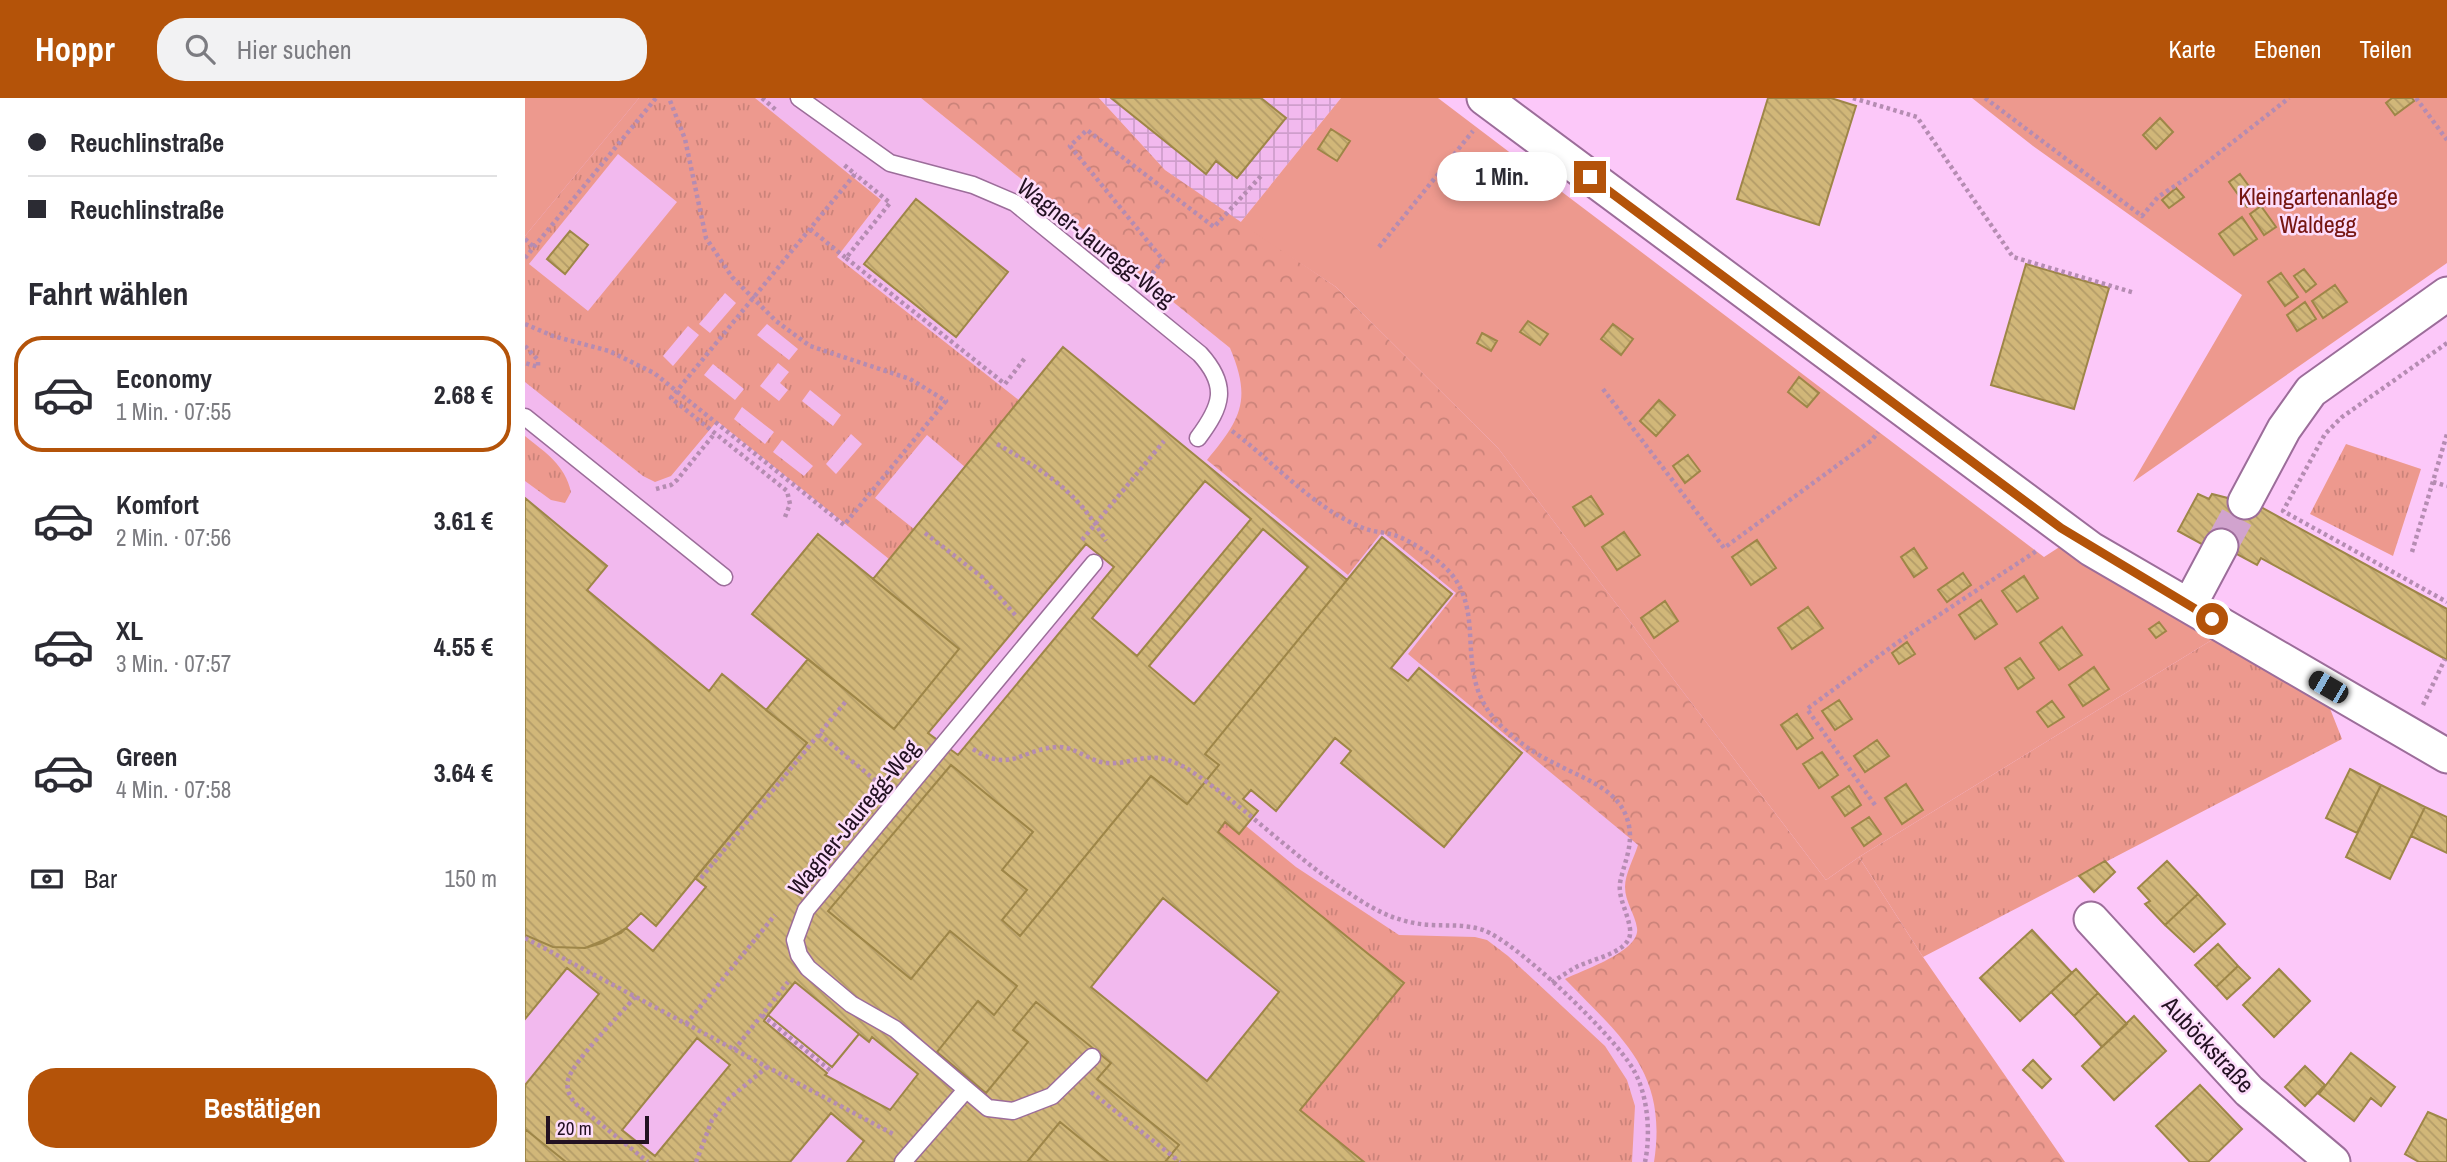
<!DOCTYPE html>
<html lang="de">
<head>
<meta charset="utf-8">
<style>
  body { margin:0; font-family:"Archivo Narrow",sans-serif; background:#f2f2f3; color:#2b2b33; height:100vh; display:flex; flex-direction:column; font-size:26px; white-space:nowrap }
  * { box-sizing:border-box; margin:0 }
  p { font-size:23px; color:#7c7c81 }
  .icon { flex:none; width:38px; height:38px; fill:none; stroke:currentColor; stroke-width:2; stroke-linecap:round; stroke-linejoin:round }
  .map { position:relative; flex:1; overflow:hidden }
  .side { display:flex; flex-direction:column; background:#fff; width:525px }
  .side>* { flex:none }
  .hud { display:grid; align-content:center; height:154px; padding:0 28px; background:#fff }
  .scale { position:absolute; left:21px; bottom:18px; width:103px; box-sizing:border-box; padding-left:7px; border:4px solid #231122; border-top:0; font-size:19px; line-height:24px; white-space:nowrap; color:#231122; -webkit-text-stroke:5px #fdddfb; paint-order:stroke }
  .end { position:absolute; width:32px; height:32px; margin:-16px; border:9px solid #b45309; background:#fff; box-shadow:0 0 0 4px #fff }
  .from { border-radius:50% }
  .bubble { position:absolute; height:49px; border-radius:24px; background:#fff; box-shadow:0 4px 10px #0003; font-size:23px; font-weight:700; line-height:49px; text-align:center }
  .car { position:absolute; width:21px; height:42px; margin:-21px -10px; border-radius:9px; box-shadow:0 0 5px 2px #0007; background:linear-gradient(#222 24%,#8ab4d8 0 40%,#222 0 76%,#8ab4d8 0 86%,#222 0) }
  .hud b { display:flex; align-items:center; gap:24px; height:66px; font-size:26px }
  .hud b+b { border-top:2px solid #e1e1e2 }
  .hud i { width:18px; height:18px; background:#2b2b33 }
  ul { padding:0; list-style:none }
  li { display:flex; align-items:center; gap:21px; height:116px; margin:0 14px 10px; padding:0 14px; border:4px solid transparent; border-radius:28px }
  li div { flex:1 }
  li b { display:block; font-size:26px }
  li em { font-style:normal; font-weight:700 }
  li.current { border-color:#b45309 }
  li>.icon { width:63px; height:63px; stroke-width:1.5 }
  h2 { padding:0 28px; font-size:32px; line-height:84px }
  .pay { display:flex; align-items:center; gap:18px; height:77px; padding:0 28px; font-size:26px }
  .pay p { margin-inline-start:auto }
  .button { display:flex; gap:14px; margin-top:auto; padding:14px 28px }
  .button a { flex:1; height:80px; border-radius:28px; background:#b45309; color:#fff; font-size:28px; font-weight:700; line-height:80px; text-align:center }
  header { display:flex; align-items:center; gap:42px; box-sizing:border-box; height:98px; padding:0 35px; background:#b45309; color:#fff }
  header strong { font-size:33px }
  nav { display:flex; gap:38px; margin-inline-start:auto; font-size:24px }
  .search { width:490px; height:63px; background:#f2f2f3; display:flex; align-items:center; gap:18px; box-sizing:border-box; padding:0 24px; border-radius:28px; color:#7c7c81; font-size:26px }
  main { display:flex; flex:1; min-height:0 }
  .map>svg:first-child { display:block }
  .built { fill:#f2b9ee }
  .industrial { fill:url(#industrial-grid) }
  .grass { fill:url(#grass-tufts); fill-rule:evenodd }
  .forest { fill:url(#forest-crowns) }
  .garden { fill:#ed998e }
  .building { fill:url(#building-back-hatch); stroke:#9e8648; stroke-width:2; fill-rule:evenodd }
  .lines { fill:none; stroke-linecap:round; stroke-linejoin:round }
  .minor-tunnel { stroke:#d1a3ce; stroke-width:33; stroke-dasharray:33 17; stroke-linecap:butt }
  .service-casing { stroke:#9c6d9a; stroke-width:19 }
  .minor-casing { stroke:#9c6d9a; stroke-width:37 }
  .path { stroke:#b58cb2; stroke-width:4.5; stroke-dasharray:3.5 3.5; stroke-linecap:butt }
  .service { stroke:#fff; stroke-width:16 }
  .minor { stroke:#fff; stroke-width:33 }
  .route { stroke:#b45309; stroke-width:9 }
  .labels { text-anchor:middle; stroke-width:5; stroke-linejoin:round; paint-order:stroke }
  .park-label { font-size:24px; fill:#761611; stroke:#fdddfb }
  .street-label { font-size:24px; fill:#231122; stroke:#fdddfb }
</style>
</head>
<body>
<header>
<strong>Hoppr</strong>
<div class="search"><svg class="icon" aria-label="search" viewBox="0 0 24 24"><circle cx="10" cy="10" r="6"/><path d="M15 15l6 6"/></svg>Hier suchen</div>
<nav><a>Karte</a><a>Ebenen</a><a>Teilen</a></nav>
</header>
<main>
<section class="side">
<div class="hud">
<b><i class="from"></i>Reuchlinstraße</b>
<b><i></i>Reuchlinstraße</b>
</div>
<h2>Fahrt wählen</h2>
<ul>
<li class="current"><svg class="icon" aria-label="car" viewBox="0 0 24 24"><path d="M5 17H2v-5l4-1 3-4h7l3 4 3 1v5h-3M9 17h6M6 11h13"/><circle cx="7" cy="17" r="2"/><circle cx="17" cy="17" r="2"/></svg><div><b>Economy</b><p>1 Min. · 07:55</p></div><em>2.68 €</em></li>
<li><svg class="icon" aria-label="car" viewBox="0 0 24 24"><path d="M5 17H2v-5l4-1 3-4h7l3 4 3 1v5h-3M9 17h6M6 11h13"/><circle cx="7" cy="17" r="2"/><circle cx="17" cy="17" r="2"/></svg><div><b>Komfort</b><p>2 Min. · 07:56</p></div><em>3.61 €</em></li>
<li><svg class="icon" aria-label="car" viewBox="0 0 24 24"><path d="M5 17H2v-5l4-1 3-4h7l3 4 3 1v5h-3M9 17h6M6 11h13"/><circle cx="7" cy="17" r="2"/><circle cx="17" cy="17" r="2"/></svg><div><b>XL</b><p>3 Min. · 07:57</p></div><em>4.55 €</em></li>
<li><svg class="icon" aria-label="car" viewBox="0 0 24 24"><path d="M5 17H2v-5l4-1 3-4h7l3 4 3 1v5h-3M9 17h6M6 11h13"/><circle cx="7" cy="17" r="2"/><circle cx="17" cy="17" r="2"/></svg><div><b>Green</b><p>4 Min. · 07:58</p></div><em>3.64 €</em></li>
</ul>
<div class="pay"><svg class="icon" aria-label="cash" viewBox="0 0 24 24"><path d="M3 7h18v10H3z"/><circle cx="12" cy="12" r="2"/></svg>Bar<p>150 m</p></div>
<div class="button"><a>Bestätigen</a></div>
</section>
<div class="map">
<svg width="1922" height="1064" viewBox="0 0 1922 1064">
  <defs>
    <pattern id="industrial-grid" width="8" height="8" patternUnits="userSpaceOnUse" patternTransform="scale(1.75)"><rect width="8" height="8" fill="#f2b9ee"/><path d="M0 4h8M4 0v8" fill="none" stroke="#cf9ecc"/></pattern>
    <pattern id="grass-tufts" width="24" height="20" patternUnits="userSpaceOnUse" patternTransform="scale(1.75)"><rect width="24" height="20" fill="#ed998e"/><path d="M3 7l-1-3M5 7V3M7 7l1-3M15 17l-1-3M17 17v-4M19 17l1-3" fill="none" stroke="#cb837a"/></pattern>
    <pattern id="forest-crowns" width="20" height="18" patternUnits="userSpaceOnUse" patternTransform="scale(1.75)"><rect width="20" height="18" fill="#ed998e"/><path d="M2 6a3 3 0 1 1 6 0M12 15a3 3 0 1 1 6 0" fill="none" stroke="#cb837a"/></pattern>
    <pattern id="building-back-hatch" width="6" height="6" patternUnits="userSpaceOnUse" patternTransform="scale(1.75)"><rect width="6" height="6" fill="#d1b779"/><path d="M-1 5l2 2M0 0l6 6M5-1l2 2" fill="none" stroke="#b39c68"/></pattern>
  </defs>
  <rect width="100%" height="100%" fill="#fcc8f9"/>
  <path class="built" d="M0 0H396L705 250 973 350 1196 643 1236 1064H0Z"/>
  <path class="industrial" d="M574 0H816L715 125 640 72Z"/>
  <path class="grass" d="M114 0H230L356 102 312 159 495 303 440 369 402 337 350 400 389 431 364 461 192 323 146 378 130 384 118 378 0 284V138ZM93 56 152 104 63 213 4 166ZM200 195 211 205 185 235 174 226ZM242 226 273 251 264 262 232 237ZM163 228 174 237 148 268 138 258ZM253 265 264 274 255 285 263 292 254 303 235 288ZM188 266 219 291 210 302 179 277ZM285 292 316 317 308 328 277 303ZM217 309 249 334 240 346 209 321ZM326 336 337 346 311 376 301 366ZM257 342 288 368 279 378 248 354Z
    M0 338C21 355 40 367 46 394L40 405 26 402 0 383Z
    M1821 346 1896 371 1868 458 1785 416Z
    M1690 540 1804 608 1817 641 1398 859 1334 759Z
    M700 724 714 736 721 728 771 769 874 837 950 839 962 842 983 858 1080 948 1102 982 1110 1008 1107 1064H839L775 1012 879 885 693 734Z"/>
  <path class="forest" d="M396 0H574L640 72 811 189 973 350 1301 782 1334 759 1398 859 1540 1064H1129C1143 974 1097 940 1040 881 1058 872 1116 853 1112 830 1110 816 1100 804 1100 789 1100 776 1109 760 1113 747L883 556 931 495 857 434 823 477 682 362C716 321 727 302 705 250Z"/>
  <path class="garden" d="M0 0H114L0 138Z
    M816 0H913L1519 459 1536 448 1690 540 1334 759 1301 782 973 350 811 189 715 125Z
    M1447 0H1922V165L1608 384 1717 197 1508 48Z"/>
  <path class="building" d="M586 0H736L761 20 712 80 691 63 681 76Z
    M1243 0H1306L1331 8 1294 127 1212 101Z
    M1867 0H1887L1889 3 1870 17 1861 5Z
    M1635 20 1648 34 1631 51 1618 37Z
    M806 31 825 43 812 63 793 51Z
    M1715 76 1734 102 1722 109 1704 84Z
    M1651 90 1659 99 1644 110 1637 102Z
    M391 101 483 174 431 239 339 166Z
    M1736 108 1751 129 1739 137 1725 116Z
    M1717 119 1732 141 1709 157 1694 136Z
    M45 133 63 147 40 176 22 161Z
    M1501 166 1584 190 1549 311 1466 287Z
    M1779 171 1791 186 1781 194 1769 178Z
    M1756 175 1773 199 1760 208 1743 184Z
    M1810 187 1822 204 1798 220 1787 203Z
    M1780 204 1791 221 1772 233 1762 217Z
    M1003 223 1023 236 1015 247 995 234Z
    M1088 226 1108 241 1096 257 1076 241Z
    M957 235 972 243 966 253 952 245Z
    M538 249 822 482 680 656 694 667 662 706 626 678 495 838 477 822 502 792 477 772 508 734 426 667 303 813 386 881 425 833 492 888 469 917 453 903 412 954 461 995 503 944 488 932 511 904 586 965 572 981 654 1047 640 1064H584L535 1024 502 1064H322L339 1043 306 1015 265 1064H41L0 1031V987L74 896 42 870 0 921V837L28 849 60 850 77 845 101 830 128 853 181 789 170 780 282 645 241 612 283 561 369 631 434 551 348 481ZM561 446 589 469 433 657 403 635ZM243 917 307 969 334 936 344 944 347 939 393 976 365 1012 300 977 302 975 239 923ZM172 940 205 967 130 1058 97 1032Z
    M1274 279 1294 295 1282 309 1263 294Z
    M1134 302 1150 317 1131 338 1115 323Z
    M1163 357 1175 373 1160 385 1148 368Z
    M680 383 726 421 612 558 567 520Z
    M1673 396 1684 401 1687 396 1734 408 1922 511V562L1736 460 1732 467 1686 442 1682 449 1653 433Z
    M1066 398 1078 416 1060 428 1048 409Z
    M0 400 82 468 62 492 184 593 197 576 282 645 131 828 116 815 96 835 60 850 28 849 0 837Z
    M738 431 783 469 669 606 624 568Z
    M1099 434 1115 457 1092 472 1077 449Z
    M293 436 434 551 369 631 227 516Z
    M857 439 927 496 866 570 883 583 894 570 997 655 919 749 816 665 826 653 810 640 751 713 726 692 718 701 733 713 714 736 700 724 693 734 879 885 775 1012 839 1064H640L654 1047 572 981 586 965 511 904 488 932 503 944 461 995 412 954 453 903 469 917 492 888 425 833 386 881 303 813 426 667 508 734 477 772 502 792 477 822 495 838 626 678 662 706 694 667 680 656ZM638 800 754 894 682 983 566 889Z
    M1232 442 1251 470 1226 487 1207 459Z
    M1389 450 1402 470 1389 479 1376 459Z
    M1438 475 1446 487 1422 504 1413 492Z
    M1499 478 1513 500 1492 514 1477 493Z
    M1456 502 1472 526 1450 541 1434 517Z
    M1140 503 1153 523 1129 540 1116 520Z
    M1283 509 1298 530 1267 551 1253 530Z
    M1634 524 1641 533 1631 540 1624 531Z
    M1537 529 1557 557 1534 572 1515 545Z
    M1382 544 1390 556 1374 566 1367 555Z
    M1495 560 1509 580 1493 591 1480 570Z
    M1569 569 1584 591 1558 608 1544 587Z
    M1314 602 1327 621 1310 632 1297 613Z
    M1527 603 1539 619 1523 629 1512 614Z
    M1272 616 1288 640 1272 651 1256 627Z
    M1352 642 1364 658 1340 674 1329 658Z
    M1297 654 1313 677 1294 690 1278 666Z
    M1825 671 1856 687 1832 735 1801 720Z
    M1381 686 1398 712 1377 726 1360 700Z
    M1856 687 1900 709 1865 781 1821 759Z
    M1324 688 1336 707 1320 718 1307 699Z
    M1900 709 1922 719V755L1886 738Z
    M1344 719 1356 736 1339 748 1327 730Z
    M1580 763 1590 774 1569 794 1554 778Z
    M1642 763 1673 796 1640 827 1620 806 1625 803 1613 790Z
    M1673 796 1700 826 1669 854 1640 827Z
    M1507 832 1547 875 1495 923 1455 880Z
    M1693 846 1713 868 1691 889 1670 867Z
    M1713 868 1725 880 1702 901 1691 889Z
    M1551 871 1573 895 1549 918 1526 894Z
    M1754 871 1785 903 1749 939 1718 907Z
    M270 884 334 936 307 969 243 917Z
    M1573 895 1602 926 1577 949 1549 918Z
    M1609 918 1641 953 1589 1002 1557 968Z
    M1826 955 1870 989 1856 1008 1846 1000 1829 1023 1794 996Z
    M1508 962 1526 981 1517 990 1498 972Z
    M1780 968 1800 987 1780 1008 1760 989Z
    M1675 987 1717 1031 1683 1064H1665L1631 1028Z
    M1903 1014 1922 1022V1064H1894L1880 1056Z
    M535 1024 584 1064H502Z
    M0 1031 41 1064H0Z"/>
  <g class="lines">
    <path class="minor-tunnel" d="M1696 448 1720 404"/>
    <defs>
      <path id="service" d="M274 0 365 65 448 87 490 105 675 256C704 288 697 308 673 340
        M0 319 199 479
        M567 959 527 998 488 1013 463 1010 370 931 326 906 283 870 274 857 270 842 281 812 569 465
        M378 1064 440 993"/>
      <path id="minor" d="M959 0 1566 451 1922 658
        M1720 404 1759 331 1786 293 1922 196
        M1664 508 1696 448
        M1566 821 1724 993 1808 1064"/>
    </defs>
    <use href="#service" class="service-casing"/>
    <use href="#minor" class="minor-casing"/>
    <path class="path" d="M237 0 251 12
      M1328 0 1392 19 1488 159 1610 195
      M1460 0 1617 118 1633 99 1662 80 1764 0
      M1891 0 1922 42
      M285 131 321 160 365 105 330 76
      M0 141 9 149
      M854 149 948 33
      M0 160 131 0
      M321 160 480 286 500 260
      M623 181 638 162 545 48 562 32 689 129 736 78
      M0 226 28 238 84 253 129 275 319 427 421 303 385 281 285 248 251 223 207 179 181 140 160 41 144 0
      M1922 245 1817 319 1800 336 1758 413 1922 504
      M0 248 13 262V269L0 265
      M1078 291 1199 450 1347 342 1353 334
      M707 333C749 364 788 410 838 430 848 434 858 434 869 437 888 443 922 466 932 484 957 525 932 575 968 619 983 637 1009 656 1031 666 1063 683 1104 694 1105 738 1105 755 1098 769 1095 785 1093 800 1103 815 1105 831 1106 839 1103 844 1097 849 1085 858 1067 862 1053 868 1044 873 1035 879 1026 885
      M472 346C521 374 552 393 581 443
      M1908 384 1922 388
      M131 391 146 387 152 382 190 335
      M260 419 265 406 262 393 146 300 330 76 318 66
      M400 435 457 479 492 519
      M557 442 639 343
      M1887 454 1922 336
      M1898 607 1920 561
      M294 636 356 687
      M448 651C486 676 496 651 532 649 550 648 565 664 582 665 601 667 619 656 639 661 660 666 677 681 694 693 739 727 780 767 827 797 852 814 875 825 905 827 923 828 940 826 958 832 992 844 1090 939 1108 971 1123 996 1126 1036 1120 1064
      M1350 707 1282 611 1373 544 1513 452
      M176 780 322 602
      M0 840 370 1037
      M110 899C96 916 47 964 43 982 41 992 45 1000 52 1007L123 1064
      M237 917 306 973
      M161 926 250 817
      M209 952 263 884
      M566 994 655 1064
      M171 1064 187 1022 201 1003 242 969"/>
    <use href="#service" class="service"/>
    <use href="#minor" class="minor"/>
  </g>
  <g class="lines">
    <path class="route" d="M1065 79 1536 430 1687 521"/>
  </g>
  <g class="labels">
    <g class="park-label">
      <text x="1793" y="107">Kleingartenanlage<tspan x="1793" dy="28">Waldegg</tspan></text>
    </g>
    <g class="street-label">
      <text transform="translate(571 145) rotate(38)" y="8">Wagner-Jauregg-Weg</text>
      <text transform="translate(329 720) rotate(-51)" y="8">Wagner-Jauregg-Weg</text>
      <text transform="translate(1683 947) rotate(47)" y="8">Auböckstraße</text>
    </g>
  </g>
</svg>
<div class="scale">20 m</div>
<i class="end from" style="left:1687px;top:521px"></i>
<i class="end" style="left:1065px;top:79px"></i>
<div class="bubble" style="left:912px;top:54px;width:130px">1 Min.</div>
<i class="car" style="left:1803px;top:589px;rotate:300deg"></i>
</div>
</main>
</body>
</html>
